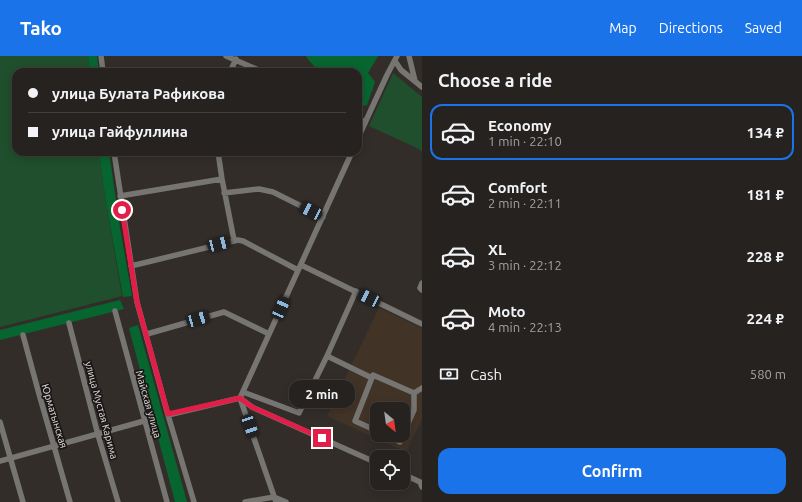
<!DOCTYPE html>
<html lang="en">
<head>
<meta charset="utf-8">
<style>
  body { margin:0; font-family:Ubuntu,sans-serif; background:#2e2a29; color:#f1f3f6; height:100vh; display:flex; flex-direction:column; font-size:15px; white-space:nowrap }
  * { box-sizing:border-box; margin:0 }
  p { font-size:13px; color:#a4a4a5 }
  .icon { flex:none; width:22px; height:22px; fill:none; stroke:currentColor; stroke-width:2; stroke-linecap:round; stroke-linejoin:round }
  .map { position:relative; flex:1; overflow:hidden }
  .side { display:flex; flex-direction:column; background:#262220; width:380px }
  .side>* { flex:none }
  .guide { position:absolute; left:12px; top:12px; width:350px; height:88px; border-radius:12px; box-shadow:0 2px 10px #0003,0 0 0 1px #423f3e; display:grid; align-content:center; height:88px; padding:0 16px; background:#262220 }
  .needle { width:26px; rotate:151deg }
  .tools { position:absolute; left:370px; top:346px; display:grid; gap:8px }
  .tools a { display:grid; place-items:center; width:40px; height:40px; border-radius:8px; background:#262220; box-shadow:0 2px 10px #0003,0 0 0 1px #423f3e; font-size:20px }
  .end { position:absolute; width:18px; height:18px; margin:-9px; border:5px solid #e11d48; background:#fff; box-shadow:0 0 0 2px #fff }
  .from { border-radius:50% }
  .bubble { position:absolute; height:28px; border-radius:12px; background:#262220; box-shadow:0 2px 10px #0003,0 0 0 1px #423f3e; font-size:13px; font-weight:700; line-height:28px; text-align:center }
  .car { position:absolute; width:12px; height:24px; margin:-12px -6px; border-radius:5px; box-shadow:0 0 3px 1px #0007; background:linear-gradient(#222 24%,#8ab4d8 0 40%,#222 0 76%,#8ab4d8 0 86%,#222 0) }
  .guide b { display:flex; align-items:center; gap:14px; height:38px; font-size:15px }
  .guide b+b { border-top:1px solid #423f3e }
  .guide i { width:10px; height:10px; background:#f1f3f6 }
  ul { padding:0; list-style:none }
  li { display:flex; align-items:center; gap:12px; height:56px; margin:0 8px 6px; padding:0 8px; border:2px solid transparent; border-radius:12px }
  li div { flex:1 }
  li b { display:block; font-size:15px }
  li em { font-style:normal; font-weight:700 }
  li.selected { border-color:#1a73e8 }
  li>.icon { width:36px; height:36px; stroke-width:1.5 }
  h2 { padding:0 16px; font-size:18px; line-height:48px }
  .pay { display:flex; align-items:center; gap:10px; height:44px; padding:0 16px; font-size:15px }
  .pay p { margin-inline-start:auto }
  .primary-button { display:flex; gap:8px; margin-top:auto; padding:8px 16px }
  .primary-button a { flex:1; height:46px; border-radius:12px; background:#1a73e8; color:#fff; font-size:16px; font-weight:700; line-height:46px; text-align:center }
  header { display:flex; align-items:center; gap:24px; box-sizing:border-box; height:56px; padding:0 20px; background:#1a73e8; color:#fff }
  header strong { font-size:19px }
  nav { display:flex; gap:22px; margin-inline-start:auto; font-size:14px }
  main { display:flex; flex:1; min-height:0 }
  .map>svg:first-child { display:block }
  .education { fill:#423327; fill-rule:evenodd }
  .green { fill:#204f2d }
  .forest { fill:#07662f }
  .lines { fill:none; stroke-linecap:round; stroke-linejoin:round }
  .minor { stroke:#767572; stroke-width:5.5 }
  .route { stroke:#e11d48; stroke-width:5 }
  .labels { text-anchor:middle; stroke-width:3.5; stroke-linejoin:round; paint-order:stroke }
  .street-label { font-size:10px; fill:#e3dfdd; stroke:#191615 }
</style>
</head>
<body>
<header>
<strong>Tako</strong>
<nav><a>Map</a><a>Directions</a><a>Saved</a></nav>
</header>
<main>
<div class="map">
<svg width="422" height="446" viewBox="0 0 422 446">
  <rect width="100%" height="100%" fill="#332d2a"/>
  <path class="education" d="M379 252 422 272V363L406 396 327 360ZM377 353H403V379H377Z"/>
  <path class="green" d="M0 0H88L90 16H16V96H99L105 140 122 240 0 271Z
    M393 17 422 41V96L419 93 369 70Z"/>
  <path class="forest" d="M88 0H97L99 16H90Z
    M306 0H378L368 17 375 26 367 49 358 51V16C338 16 318 21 306 0Z
    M99 96H109L120 172 132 240 123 241 105 140Z
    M120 244 124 253 0 284V274Z
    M138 269 187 446H175L129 272Z"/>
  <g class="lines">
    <path class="minor" d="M101 0 103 16
      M226 0 263 16
      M409 0 415 25
      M395 5 401 14 422 31
      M230 16 236 3
      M358 61 365 67
      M358 82 387 19 397 0
      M114 96 137 246 168 359 194 446
      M218 96 222 123 234 184
      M224 137 259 133 273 136 323 161
      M120 140 222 123
      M301 209 422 268
      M131 210 238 184 243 185 298 214
      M422 227 420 232 422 234
      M115 255 167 446
      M69 267 98 379 118 446
      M147 278 224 256 269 278
      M23 279 39 338 70 446
      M327 300 372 322
      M243 336 299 357 327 300 356 235
      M168 359 240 342 252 351 377 407
      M0 366 23 446
      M377 375 355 365 373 319 414 337 422 332
      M386 379 400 386 414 354V337
      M0 405 144 365
      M403 418 420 426 422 431
      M245 446 274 441 286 446
      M276 446 240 342 352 96"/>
  </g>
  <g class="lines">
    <path class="route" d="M122 154 137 246 168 358 240 342 252 351 322 382"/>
  </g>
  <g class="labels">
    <g class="street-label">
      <text transform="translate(149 348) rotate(74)" y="4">Майская улица</text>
      <text transform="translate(102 354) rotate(75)" y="4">улица Мустая Карима</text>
      <text transform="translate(55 360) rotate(73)" y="4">Юрматынская</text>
    </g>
  </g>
</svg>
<div class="tools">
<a><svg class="needle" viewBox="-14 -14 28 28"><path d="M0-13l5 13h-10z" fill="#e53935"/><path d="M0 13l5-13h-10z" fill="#a4a4a5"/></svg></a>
<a><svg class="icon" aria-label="locate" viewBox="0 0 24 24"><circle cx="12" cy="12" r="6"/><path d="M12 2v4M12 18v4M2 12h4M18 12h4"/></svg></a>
</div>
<i class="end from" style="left:122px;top:154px"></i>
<i class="end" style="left:322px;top:382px"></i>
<div class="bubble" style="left:289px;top:324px;width:66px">2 min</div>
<i class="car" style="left:311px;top:155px;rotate:297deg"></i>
<i class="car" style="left:219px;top:188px;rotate:76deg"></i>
<i class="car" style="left:369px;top:242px;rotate:296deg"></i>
<i class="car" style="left:281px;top:252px;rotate:24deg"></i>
<i class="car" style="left:198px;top:263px;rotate:74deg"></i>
<i class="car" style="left:250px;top:370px;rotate:161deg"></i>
<div class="guide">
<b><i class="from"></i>улица Булата Рафикова</b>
<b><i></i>улица Гайфуллина</b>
</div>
</div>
<section class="side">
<h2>Choose a ride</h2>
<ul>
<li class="selected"><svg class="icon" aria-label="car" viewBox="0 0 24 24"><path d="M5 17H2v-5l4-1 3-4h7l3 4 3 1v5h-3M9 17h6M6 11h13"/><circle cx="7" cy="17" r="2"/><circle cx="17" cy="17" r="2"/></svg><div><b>Economy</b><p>1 min · 22:10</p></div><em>134 ₽</em></li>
<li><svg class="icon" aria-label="car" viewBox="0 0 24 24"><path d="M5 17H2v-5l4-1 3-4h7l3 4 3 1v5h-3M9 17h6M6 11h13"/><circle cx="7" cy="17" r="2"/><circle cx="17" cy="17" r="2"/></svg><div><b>Comfort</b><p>2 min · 22:11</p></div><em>181 ₽</em></li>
<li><svg class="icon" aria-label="car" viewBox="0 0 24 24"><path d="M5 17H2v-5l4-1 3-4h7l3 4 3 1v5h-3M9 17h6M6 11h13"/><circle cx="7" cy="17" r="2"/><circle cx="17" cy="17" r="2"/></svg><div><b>XL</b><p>3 min · 22:12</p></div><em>228 ₽</em></li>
<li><svg class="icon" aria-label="car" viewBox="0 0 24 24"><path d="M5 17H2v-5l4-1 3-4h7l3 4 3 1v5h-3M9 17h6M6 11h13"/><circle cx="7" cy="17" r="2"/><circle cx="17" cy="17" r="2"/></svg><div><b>Moto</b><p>4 min · 22:13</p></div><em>224 ₽</em></li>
</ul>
<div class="pay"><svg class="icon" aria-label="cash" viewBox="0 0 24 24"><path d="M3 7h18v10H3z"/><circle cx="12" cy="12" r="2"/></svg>Cash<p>580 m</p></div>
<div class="primary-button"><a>Confirm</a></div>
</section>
</main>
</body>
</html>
